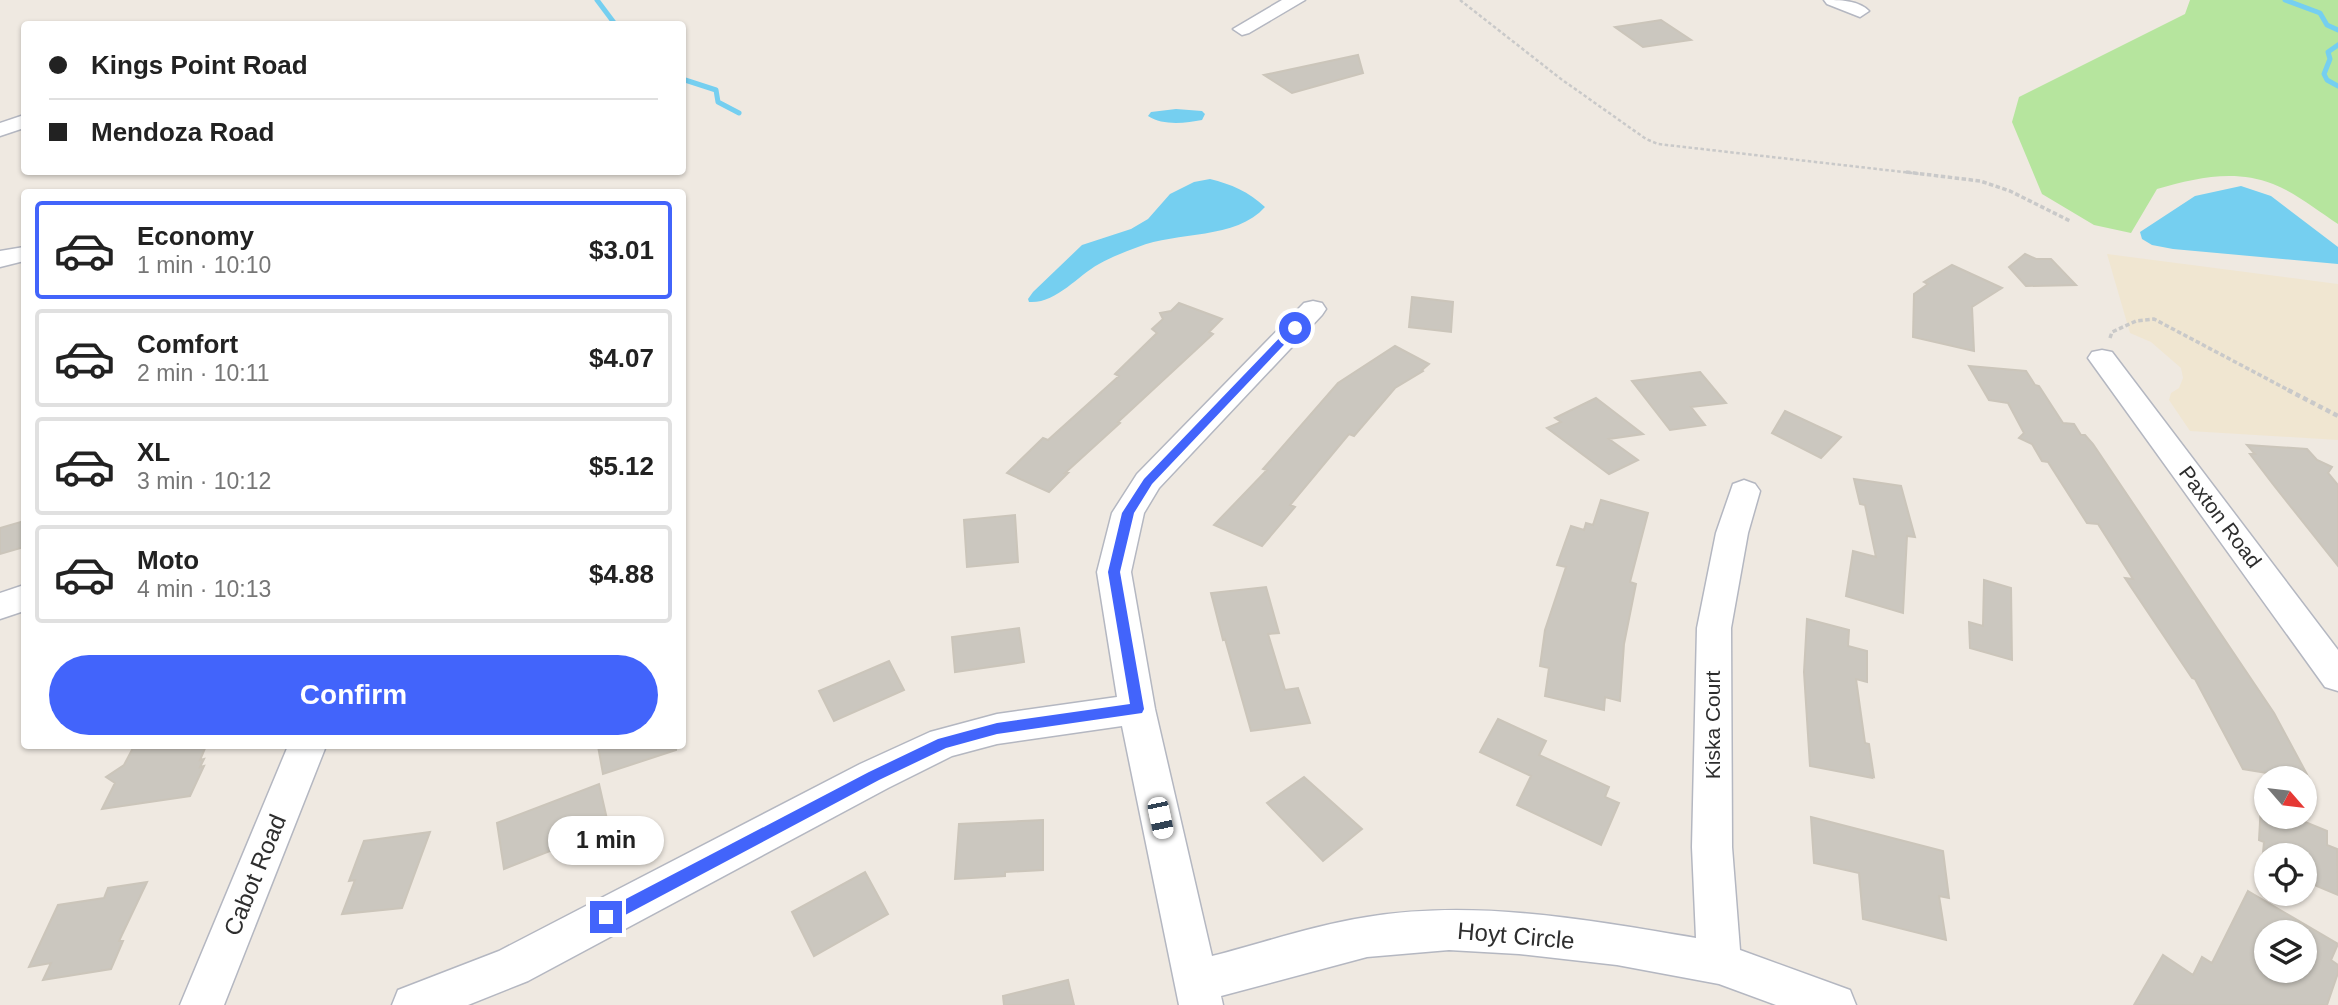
<!DOCTYPE html>
<html lang="en">
<head>
<meta charset="utf-8">
<style>
  body { margin:0; font-family:Arial,sans-serif; background:#f6f6f6; color:#222; height:100vh; display:flex; flex-direction:column; font-size:26px; white-space:nowrap }
  * { box-sizing:border-box; margin:0 }
  p { font-size:23px; color:#767676 }
  .icon { flex:none; width:38px; height:38px; fill:none; stroke:currentColor; stroke-width:2; stroke-linecap:round; stroke-linejoin:round }
  .map { position:relative; flex:1; overflow:hidden }
  .drawer { position:absolute; left:21px; top:189px; width:665px; height:560px; display:flex; flex-direction:column; background:#fff; border-radius:7px; box-shadow:0 2px 5px #0004 }
  .drawer>* { flex:none }
  .banner { position:absolute; left:21px; top:21px; width:665px; height:154px; border-radius:7px; box-shadow:0 2px 5px #0004; display:grid; align-content:center; height:154px; padding:0 28px; background:#fff }
  .needle { width:46px; rotate:118deg }
  .controls { position:absolute; left:2254px; top:766px; display:grid; gap:14px }
  .controls a { display:grid; place-items:center; width:63px; height:63px; border-radius:50%; background:#fff; box-shadow:0 2px 5px #0004; font-size:35px }
  .end { position:absolute; width:32px; height:32px; margin:-16px; border:9px solid #4264fb; background:#fff; box-shadow:0 0 0 4px #fff }
  .from { border-radius:50% }
  .bubble { position:absolute; height:49px; border-radius:24px; background:#fff; box-shadow:0 2px 5px #0004; font-size:23px; font-weight:800; line-height:49px; text-align:center }
  .car { position:absolute; width:21px; height:42px; margin:-21px -10px; border-radius:9px; box-shadow:0 0 5px 2px #0007; background:linear-gradient(#fff 24%,#345 0 40%,#fff 0 76%,#345 0 86%,#fff 0) }
  .banner b { display:flex; align-items:center; gap:24px; height:66px; font-size:26px }
  .banner b+b { border-top:2px solid #e0e0e0 }
  .banner i { width:18px; height:18px; background:#222 }
  ul { padding:12px 0 0; list-style:none }
  li { display:flex; align-items:center; gap:21px; height:98px; margin:0 14px 10px; padding:0 14px; border:4px solid #e0e0e0; border-radius:7px }
  li div { flex:1 }
  li b { display:block; font-size:26px }
  li em { font-style:normal; font-weight:800 }
  li.selected { border-color:#4264fb }
  li>.icon { width:63px; height:63px; stroke-width:1.5 }
  .button { display:flex; gap:14px; margin-top:auto; padding:14px 28px }
  .button a { flex:1; height:80px; border-radius:42px; background:#4264fb; color:#fff; font-size:28px; font-weight:800; line-height:80px; text-align:center }
  .map>svg:first-child { display:block }
  .education { fill:#f0e6d1 }
  .green { fill:#b6e59e }
  .water { fill:#75cff0 }
  .lines { fill:none; stroke-linecap:round; stroke-linejoin:round }
  .stream { stroke:#75cff0; stroke-width:5 }
  .building { fill:#cbc7bf; stroke:#cbc5ba; stroke-width:2; fill-rule:evenodd }
  .minor-casing { stroke:#b4b7c1; stroke-width:3 }
  .path-far2 { stroke:#c9c9c9; stroke-width:2.5; stroke-dasharray:3.5 2.5; stroke-linecap:butt }
  .path-far1 { stroke:#c9c9c9; stroke-width:3.5; stroke-dasharray:4.5 2.5; stroke-linecap:butt }
  .path { stroke:#c9c9c9; stroke-width:4.5; stroke-dasharray:5 3.5; stroke-linecap:butt }
  .minor { fill:#fff; fill-rule:evenodd }
  .route { fill:#4264fb }
  .labels { text-anchor:middle; stroke-width:5; stroke-linejoin:round; paint-order:stroke }
  .street-label { font-size:21px; fill:#2e2e2e; stroke:#fff }
  .near-street-label { font-size:24px; fill:#2e2e2e; stroke:#fff }
</style>
</head>
<body>
<div class="map">
<svg width="2338" height="1005" viewBox="0 0 2338 1005">
  <rect width="100%" height="100%" fill="#efe9e1"/>
  <path class="education" d="M2107 254 2338 284V440L2190 431 2169 400 2171 393 2179 388 2183 378 2181 368 2151 342 2130 333Z"/>
  <path class="green" d="M2190 0H2338V224C2318 211 2296 193 2273 184 2234 169 2196 178 2157 189L2131 233 2094 225 2042 194 2012 122 2019 97 2185 14Z"/>
  <path class="water" d="M1176 109 1202 111 1205 114 1202 120C1186 123 1163 126 1148 116L1151 112Z
    M1210 179C1231 184 1249 192 1265 207 1236 240 1177 231 1138 247 1125 252 1111 257 1099 264 1077 276 1056 304 1029 302L1028 299 1033 292 1082 245 1131 229 1148 219 1170 194 1194 182Z
    M2241 186 2271 196 2338 247V264L2173 249 2152 245 2142 239 2140 232 2195 196Z"/>
  <g class="lines">
    <path class="stream" d="M597 0 615 24
      M2285 0 2320 13 2327 25 2338 30
      M2338 45 2328 52 2330 59 2324 74 2327 80 2338 86
      M682 79 716 90 718 102 739 113"/>
  </g>
  <path class="building" d="M1661 20 1691 40 1643 47 1615 27Z
    M1358 55 1363 73 1292 93 1264 75Z
    M2025 254 2036 259H2051L2076 285 2026 286 2009 267Z
    M1952 265 2002 288 1972 307 1974 351 1913 337 1914 294 1928 284 1924 282Z
    M1412 297 1453 302 1451 332 1409 327Z
    M1179 303 1222 319 1209 332 1213 334 1118 422 1120 423 1065 473H1068L1049 492 1007 473 1043 438 1048 440 1119 376 1115 374 1157 333 1152 329 1163 319 1160 313 1171 311Z
    M1395 346 1429 364 1422 370 1423 371 1395 388 1354 436 1349 434 1290 505 1295 507 1262 546 1214 525 1267 470 1263 469 1338 383Z
    M1969 366 2026 371 2035 385 2039 386 2063 423 2074 424 2081 435H2085L2093 444 2274 713 2310 780 2243 769 2195 679 2192 678 2125 578 2133 579 2098 524 2087 523 2048 462 2042 461 2032 444 2019 438 2024 433 2008 403 1989 400Z
    M1700 372 1726 403 1691 407 1705 425 1670 430 1632 381Z
    M1596 398 1643 434 1609 439 1638 460 1609 474 1547 428 1561 422 1555 418Z
    M1785 411 1841 437 1821 458 1772 433Z
    M2247 445 2307 449 2317 460 2332 467 2328 473 2338 485V566L2272 483 2250 454H2255Z
    M1854 479 1901 486 1915 537 1907 536 1903 613 1846 596 1853 551 1876 557 1865 505 1860 504Z
    M1601 500 1648 513 1630 582 1636 584 1624 644 1620 701 1605 697 1604 710 1545 696 1549 668 1540 666 1545 630 1566 567 1557 565 1571 526 1584 530 1586 523 1593 525Z
    M1015 515 1018 562 967 567 964 520Z
    M24 521V547L0 554V528Z
    M1984 580 2011 588 2012 660 1970 648 1969 622 1983 626Z
    M1266 587 1279 633 1268 634 1285 690 1298 688 1310 723 1251 731 1225 639 1223 640 1211 593Z
    M1807 619 1849 630 1848 646 1867 651V682L1856 679 1865 743 1869 744 1874 777 1871 776 1872 778 1810 766 1804 672Z
    M1019 628 1024 662 955 672 952 637Z
    M889 661 904 690 834 721 819 691Z
    M1498 719 1546 741 1539 755 1609 787 1605 797 1619 803 1601 845 1517 805 1531 776 1480 752Z
    M134 746H206L200 760 204 759 200 767 204 766 190 796 102 809 115 783 106 777 124 765Z
    M598 746H676V750L603 774Z
    M1304 777 1362 829 1323 861 1267 803Z
    M599 784 609 828 504 869 497 823Z
    M2261 804 2266 806V817H2293L2327 831V845L2337 849 2338 895 2305 881V856H2266V865L2262 863 2264 842 2259 840Z
    M1811 817 1943 851 1949 898 1939 896 1946 940 1863 919 1859 873 1814 863Z
    M1043 820V870L1005 872V876L955 879 959 824Z
    M430 832 402 908 342 914 355 880 349 881 364 841Z
    M865 872 888 914 814 956 792 912Z
    M147 882 119 941H123L111 969 43 980 51 963 29 967 58 905 104 898 108 888Z
    M2248 891 2338 944 2331 960 2338 965V973L2327 1005H2134L2163 955 2193 975 2202 957 2212 963ZM2266 933H2305V971H2266Z
    M1068 980 1074 1005H1004L1003 996Z"/>
  <g class="lines">
    <defs>
      <path id="minor" d="M1282 0H1305L1249 33 1242 35 1233 29Z
        M1824 0C1840 0 1858 0 1869 11L1860 17 1827 4Z
        M24 115V128L0 136V123Z
        M24 247V261L0 267V251Z
        M1313 301 1322 303 1326 309 1322 315 1159 488 1144 513 1131 572 1155 709 1212 956C1263 943 1315 925 1367 917 1476 899 1589 920 1696 938L1692 847 1697 628 1716 533 1733 484 1744 480 1755 484 1760 491 1748 533 1731 628 1732 847 1740 950 1850 990 1856 1005H1776L1719 984 1617 965 1519 954 1449 950 1367 957 1221 996 1223 1005H1179L1122 726 997 744 952 756 888 788 528 981 468 1005H392L398 990 499 951 860 764 930 732 997 714 1117 697 1097 572 1112 513 1137 474 1304 303Z
        M2102 350 2112 352 2338 650V691L2325 687 2088 358 2092 352Z
        M24 585V611L0 619V593Z
        M288 746H326L224 1005H180Z"/>
    </defs>
    <use href="#minor" class="minor-casing"/>
    <path class="path-far2" d="M1460 0 1561 79 1646 139 1658 144 1921 174"/>
    <path class="path-far1" d="M1906 172 1980 181 2010 191 2070 221
      M2110 338 2112 332 2136 321 2154 319 2292 392"/>
    <path class="path" d="M2288 390 2338 416"/>
    <use href="#minor" class="minor"/>
  </g>
  <path class="route" d="M1291 326 1300 328 1152 484 1134 513 1120 572 1144 709 1142 713 997 734 946 748 879 780 612 922H601L599 917 601 912 869 772 938 739 997 723 1130 704 1108 572 1122 513 1144 479Z"/>
  <g class="labels">
    <g class="street-label">
      <text transform="translate(2220 517) rotate(53)" y="7">Paxton Road</text>
      <text transform="translate(1713 725) rotate(-90)" y="7">Kiska Court</text>
    </g>
    <g class="near-street-label">
      <text transform="translate(255 875) rotate(-68)" y="8">Cabot Road</text>
      <text transform="translate(1516 936) rotate(5)" y="8">Hoyt Circle</text>
    </g>
  </g>
</svg>
<div class="controls">
<a><svg class="needle" viewBox="-14 -14 28 28"><path d="M0-13l5 13h-10z" fill="#e53935"/><path d="M0 13l5-13h-10z" fill="#767676"/></svg></a>
<a><svg class="icon" aria-label="locate" viewBox="0 0 24 24"><circle cx="12" cy="12" r="6"/><path d="M12 2v4M12 18v4M2 12h4M18 12h4"/></svg></a>
<a><svg class="icon" aria-label="layers" viewBox="0 0 24 24"><path d="M12 4l9 5-9 5-9-5zM3 14l9 5 9-5"/></svg></a>
</div>
<i class="end from" style="left:1295px;top:328px"></i>
<i class="end" style="left:606px;top:917px"></i>
<div class="bubble" style="left:548px;top:816px;width:116px">1 min</div>
<i class="car" style="left:1160px;top:818px;rotate:168deg"></i>
<div class="banner">
<b><i class="from"></i>Kings Point Road</b>
<b><i></i>Mendoza Road</b>
</div>
<section class="drawer">
<ul>
<li class="selected"><svg class="icon" aria-label="car" viewBox="0 0 24 24"><path d="M5 17H2v-5l4-1 3-4h7l3 4 3 1v5h-3M9 17h6M6 11h13"/><circle cx="7" cy="17" r="2"/><circle cx="17" cy="17" r="2"/></svg><div><b>Economy</b><p>1 min · 10:10</p></div><em>$3.01</em></li>
<li><svg class="icon" aria-label="car" viewBox="0 0 24 24"><path d="M5 17H2v-5l4-1 3-4h7l3 4 3 1v5h-3M9 17h6M6 11h13"/><circle cx="7" cy="17" r="2"/><circle cx="17" cy="17" r="2"/></svg><div><b>Comfort</b><p>2 min · 10:11</p></div><em>$4.07</em></li>
<li><svg class="icon" aria-label="car" viewBox="0 0 24 24"><path d="M5 17H2v-5l4-1 3-4h7l3 4 3 1v5h-3M9 17h6M6 11h13"/><circle cx="7" cy="17" r="2"/><circle cx="17" cy="17" r="2"/></svg><div><b>XL</b><p>3 min · 10:12</p></div><em>$5.12</em></li>
<li><svg class="icon" aria-label="car" viewBox="0 0 24 24"><path d="M5 17H2v-5l4-1 3-4h7l3 4 3 1v5h-3M9 17h6M6 11h13"/><circle cx="7" cy="17" r="2"/><circle cx="17" cy="17" r="2"/></svg><div><b>Moto</b><p>4 min · 10:13</p></div><em>$4.88</em></li>
</ul>
<div class="button"><a>Confirm</a></div>
</section>
</div>
</body>
</html>
